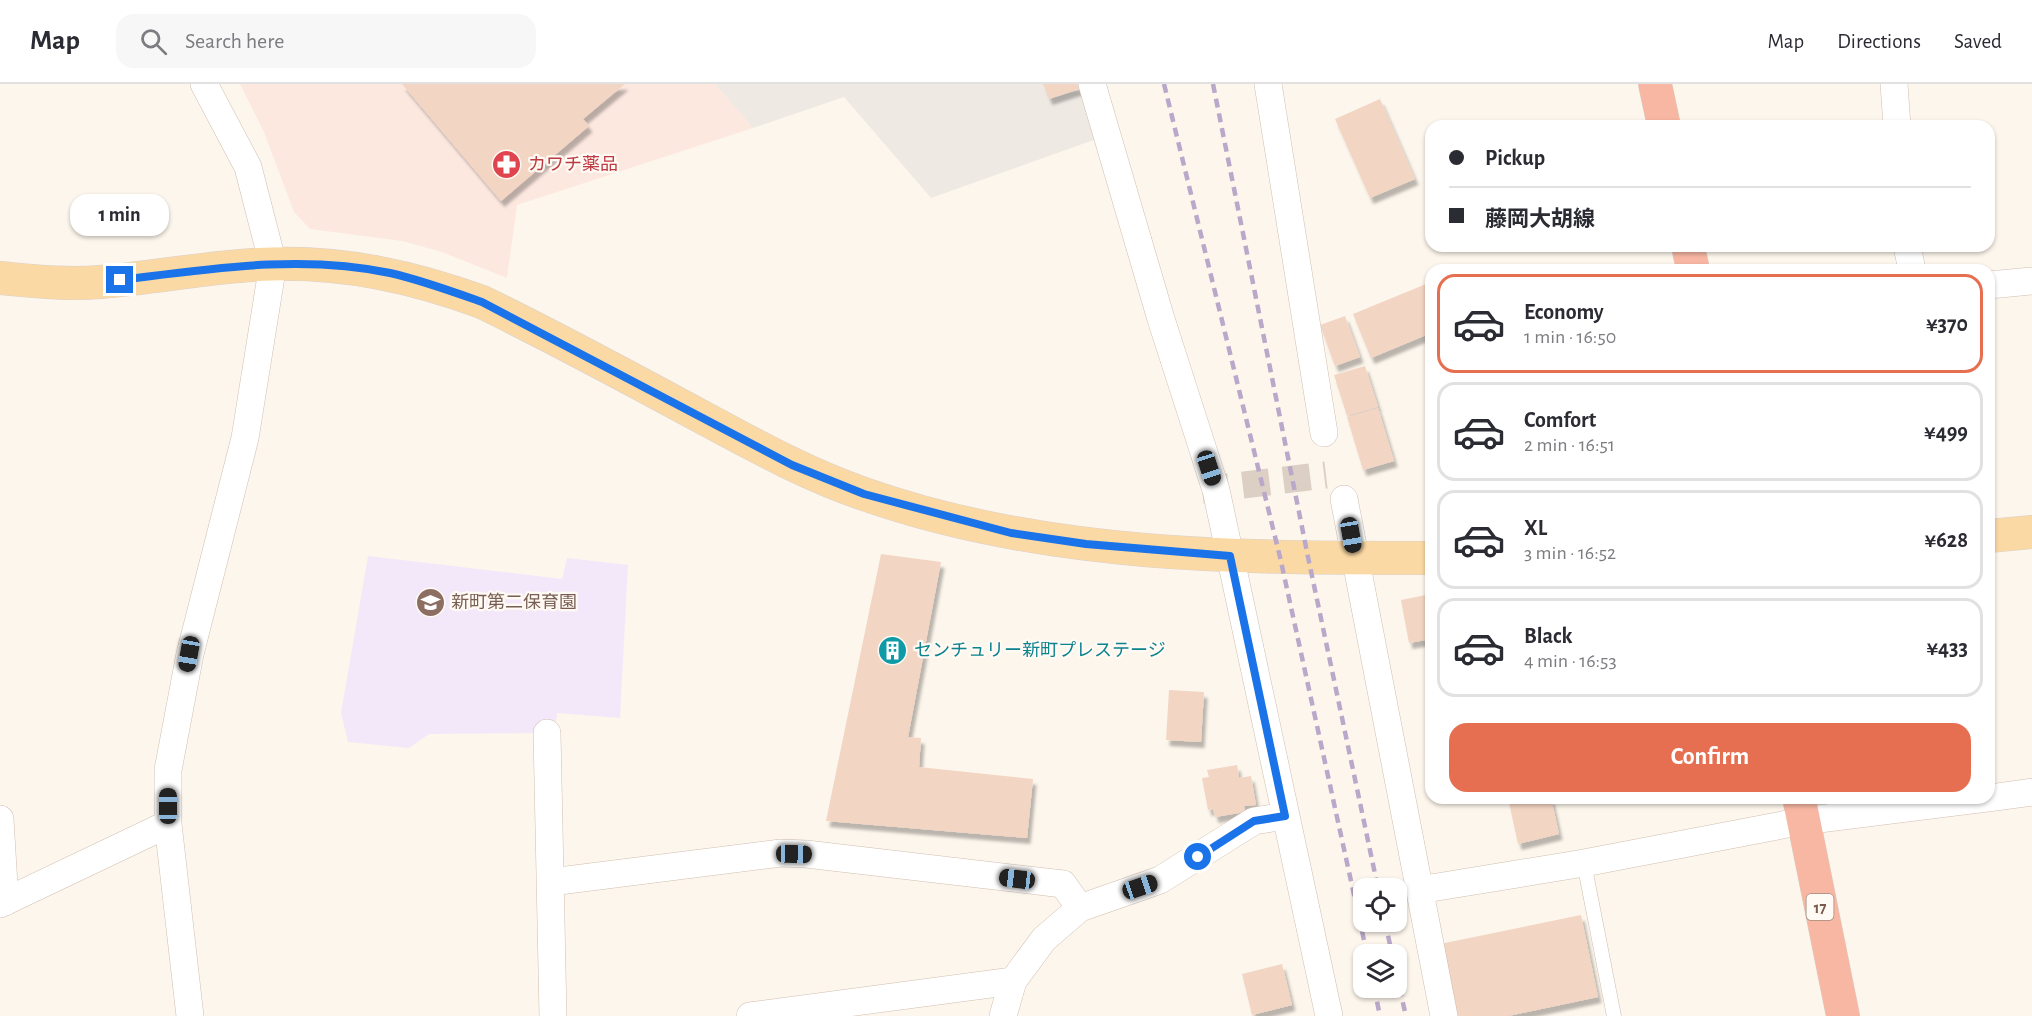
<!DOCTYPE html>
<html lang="en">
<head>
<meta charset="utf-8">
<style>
  body { margin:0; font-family:"Alegreya Sans","Noto Sans JP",sans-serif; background:#f7f7f7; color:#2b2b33; height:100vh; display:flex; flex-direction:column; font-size:22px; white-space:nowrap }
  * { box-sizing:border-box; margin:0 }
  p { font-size:20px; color:#7c7c81 }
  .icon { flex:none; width:33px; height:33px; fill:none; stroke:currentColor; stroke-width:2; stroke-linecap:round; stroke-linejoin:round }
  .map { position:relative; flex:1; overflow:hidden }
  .side { position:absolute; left:1425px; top:180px; width:570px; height:540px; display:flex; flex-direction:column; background:#fff; border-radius:18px; box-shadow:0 2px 4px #0004 }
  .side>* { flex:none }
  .top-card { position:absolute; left:1425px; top:36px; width:570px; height:132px; border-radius:18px; box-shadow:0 2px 4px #0004; display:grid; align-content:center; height:132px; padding:0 24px; background:#fff }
  .controls { position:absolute; left:1353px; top:794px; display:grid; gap:12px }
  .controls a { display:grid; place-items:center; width:54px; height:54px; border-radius:12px; background:#fff; box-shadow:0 2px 4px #0004; font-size:30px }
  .end { position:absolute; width:27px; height:27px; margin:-14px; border:8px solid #1a73e8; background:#fff; box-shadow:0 0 0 3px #fff }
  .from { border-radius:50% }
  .bubble { position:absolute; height:42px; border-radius:18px; background:#fff; box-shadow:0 2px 4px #0004; font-size:20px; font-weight:700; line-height:42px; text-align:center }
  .car { position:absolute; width:18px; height:36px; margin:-18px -9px; border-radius:8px; box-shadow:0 0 4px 2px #0007; background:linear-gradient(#222 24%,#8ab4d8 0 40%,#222 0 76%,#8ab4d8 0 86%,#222 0) }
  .top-card b { display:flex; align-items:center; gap:21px; height:57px; font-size:22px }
  .top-card b+b { border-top:2px solid #e1e1e2 }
  .top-card i { width:15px; height:15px; background:#2b2b33 }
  ul { padding:10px 0 0; list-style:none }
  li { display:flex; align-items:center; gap:18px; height:99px; margin:0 12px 9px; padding:0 12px; border:3px solid #e1e1e2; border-radius:18px }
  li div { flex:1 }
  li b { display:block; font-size:22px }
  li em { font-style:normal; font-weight:700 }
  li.active { border-color:#e76f51 }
  li>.icon { width:54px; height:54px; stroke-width:1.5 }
  .button { display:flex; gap:12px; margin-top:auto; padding:12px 24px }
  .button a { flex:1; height:69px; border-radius:18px; background:#e76f51; color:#fff; font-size:24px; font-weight:700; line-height:69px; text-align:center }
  header { display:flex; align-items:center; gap:36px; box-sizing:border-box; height:84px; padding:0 30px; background:#fff; border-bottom:2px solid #e1e1e2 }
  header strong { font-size:28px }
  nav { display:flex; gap:33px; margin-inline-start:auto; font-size:21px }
  .search { width:420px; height:54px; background:#f7f7f7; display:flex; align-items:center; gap:15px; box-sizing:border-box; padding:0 21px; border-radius:18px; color:#7c7c81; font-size:22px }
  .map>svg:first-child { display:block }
  .commercial { fill:#fde8e0 }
  .industrial { fill:#efe9e4 }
  .education { fill:#f3e8fa }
  .building { fill:#f3d5c3; filter:url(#shadow) }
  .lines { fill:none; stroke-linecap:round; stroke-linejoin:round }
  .street-tunnel { stroke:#dcd0c4; stroke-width:27; stroke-dasharray:27 14; stroke-linecap:butt }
  .lane-casing { stroke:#d1beb0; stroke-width:15 }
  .street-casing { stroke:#d1beb0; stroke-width:28 }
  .primary-casing { stroke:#dad1cd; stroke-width:34 }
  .highway-casing { stroke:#dad1cd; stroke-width:34 }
  .lane { stroke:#fff; stroke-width:14 }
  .street { stroke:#fff; stroke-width:27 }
  .primary { stroke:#fbd9a5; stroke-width:33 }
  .highway { stroke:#f7b7a3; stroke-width:33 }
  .rail { stroke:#b9a8c9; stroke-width:4.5; stroke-dasharray:9 6; stroke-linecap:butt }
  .route { stroke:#1a73e8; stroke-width:8 }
  .labels { text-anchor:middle; stroke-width:4.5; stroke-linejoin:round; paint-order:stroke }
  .shield { fill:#fffaf3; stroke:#a28b7f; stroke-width:1.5 }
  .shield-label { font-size:16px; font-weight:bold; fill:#7a5c4d }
  .health-label { font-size:18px; fill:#be3a42; stroke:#fffaf3; text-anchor:start }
  .education-label { font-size:18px; fill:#785e54; stroke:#fffaf3; text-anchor:start }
  .culture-label { font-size:18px; fill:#0d838f; stroke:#fffaf3; text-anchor:start }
</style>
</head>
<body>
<header>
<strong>Map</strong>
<div class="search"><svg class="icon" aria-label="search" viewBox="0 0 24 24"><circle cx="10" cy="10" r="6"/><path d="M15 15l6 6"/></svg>Search here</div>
<nav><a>Map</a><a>Directions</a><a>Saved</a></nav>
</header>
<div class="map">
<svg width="2032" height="932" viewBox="0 0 2032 932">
  <defs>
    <filter id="shadow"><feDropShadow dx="3.5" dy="6" stdDeviation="1.5" flood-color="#0004"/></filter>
  </defs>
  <rect width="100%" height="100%" fill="#fdf6ec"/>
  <path class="commercial" d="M240 0H715L753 44 517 121 507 194 442 168 402 157 310 145 294 128 264 48Z"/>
  <path class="industrial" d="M715 0H1086L1102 53 931 114 844 13 753 44Z"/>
  <path class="education" d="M368 472 562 495 567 474 628 481 620 634 557 629 555 649 429 650 409 664 348 658 341 629Z"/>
  <path class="building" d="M402 0H625L583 35 589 42 501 117Z
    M1043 0H1082L1083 4 1049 15Z
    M1380 15 1415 95 1370 114 1335 35Z
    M1431 198V249L1371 274 1353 230Z
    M1345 232 1360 273 1335 282 1320 241Z
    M1365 282 1378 323 1347 332 1334 291Z
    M1378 324 1394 377 1363 386 1347 333Z
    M1431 383V418H1429L1427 384Z
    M881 470 941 478 908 653 921 654 919 683 1033 695 1027 754 826 737Z
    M1431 510V555L1409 559 1401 516Z
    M1169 606 1204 608 1201 658 1166 656Z
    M1237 681 1239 694 1251 692 1256 721 1244 722 1245 728 1215 733 1213 725 1208 726 1202 694 1209 693 1207 686Z
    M1508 714H1551L1559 750 1518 760Z
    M1581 831 1598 913 1508 932H1455L1440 860Z
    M1282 880 1292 921 1252 931 1242 890Z"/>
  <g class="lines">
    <path class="street-tunnel" d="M1202 406 1326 391"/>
    <defs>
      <path id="lane" d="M1584 779 1614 932"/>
      <path id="street" d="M1092 0 1161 235 1216 406 1329 932
        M1268 0 1324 349
        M1894 0 1897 42
        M1907 162 1912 186
        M1989 201 2032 197
        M1344 415 1444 932
        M547 649 553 932
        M1989 714 2032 708
        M0 735 5 818
        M551 798 781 769 806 770 1063 800 1080 824
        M1419 806 1584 779 1803 737 1987 714
        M0 820 168 740
        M190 932 168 740V686L190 570 245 354 273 180 248 83 204 0
        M750 932 1013 897
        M1003 932 1013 897 1044 855 1080 824 1160 796 1254 737 1285 732"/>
      <path id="primary" d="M0 194C33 197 67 201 100 198 158 194 215 181 272 180 346 178 413 193 482 218 556 254 628 293 700 332 754 361 806 390 864 410 1046 474 1241 474 1431 474
        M1989 452 2032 448"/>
      <path id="highway" d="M1655 0 1664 42
        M1688 162 1693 186
        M1799 714 1843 932"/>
    </defs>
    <use href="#lane" class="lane-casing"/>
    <use href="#street" class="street-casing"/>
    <use href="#primary" class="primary-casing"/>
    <use href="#highway" class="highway-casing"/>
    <use href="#lane" class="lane"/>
    <use href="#street" class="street"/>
    <use href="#primary" class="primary"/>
    <use href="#highway" class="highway"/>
    <path class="rail" d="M1164 0 1280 473 1367 870
      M1213 0 1308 473 1378 804
      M1385 837 1392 870
      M1396 889 1406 932
      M1374 903 1380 932"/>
  </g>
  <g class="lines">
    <path class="route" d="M120 196C209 185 301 170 390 189 421 196 451 207 482 218L792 381 864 410 1011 449 1086 460 1230 472 1285 732 1254 737 1198 773"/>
  </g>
  <defs>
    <symbol id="pharmacy-disc" viewBox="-11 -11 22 22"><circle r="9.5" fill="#e0444e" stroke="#fffaf3"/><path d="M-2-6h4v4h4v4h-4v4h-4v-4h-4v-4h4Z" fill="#fff"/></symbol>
    <symbol id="school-disc" viewBox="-11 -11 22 22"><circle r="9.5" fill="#8d6e63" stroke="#fffaf3"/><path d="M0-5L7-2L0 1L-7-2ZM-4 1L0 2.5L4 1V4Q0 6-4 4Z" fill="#fff"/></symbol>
    <symbol id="building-disc" viewBox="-11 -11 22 22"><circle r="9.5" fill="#0f9aa8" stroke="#fffaf3"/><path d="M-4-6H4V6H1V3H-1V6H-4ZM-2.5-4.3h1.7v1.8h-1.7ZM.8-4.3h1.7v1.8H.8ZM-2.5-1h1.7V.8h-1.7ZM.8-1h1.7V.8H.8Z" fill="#fff"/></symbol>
  </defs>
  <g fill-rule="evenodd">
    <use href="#pharmacy-disc" x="490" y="64" width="33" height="33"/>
    <use href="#school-disc" x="414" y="502" width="33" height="33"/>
    <use href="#building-disc" x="876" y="550" width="33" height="33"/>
  </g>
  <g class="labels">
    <rect class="shield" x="1806.5" y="810" width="27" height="26" rx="4.5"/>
    <g class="shield-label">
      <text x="1820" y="829">17</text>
    </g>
    <g class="health-label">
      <text x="528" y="86">カワチ薬品</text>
    </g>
    <g class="education-label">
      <text x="451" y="524">新町第二保育園</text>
    </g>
    <g class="culture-label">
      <text x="914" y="572">センチュリー新町プレステージ</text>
    </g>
  </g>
</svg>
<div class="controls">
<a><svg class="icon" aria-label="locate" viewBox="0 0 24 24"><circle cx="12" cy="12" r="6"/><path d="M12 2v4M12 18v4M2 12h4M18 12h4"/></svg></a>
<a><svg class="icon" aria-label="layers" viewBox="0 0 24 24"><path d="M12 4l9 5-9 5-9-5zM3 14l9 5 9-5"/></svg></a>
</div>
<i class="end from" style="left:1198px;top:773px"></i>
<i class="end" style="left:120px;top:196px"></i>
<div class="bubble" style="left:70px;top:110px;width:99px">1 min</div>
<i class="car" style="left:1209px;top:384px;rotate:162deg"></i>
<i class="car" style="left:1351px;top:451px;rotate:170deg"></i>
<i class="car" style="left:189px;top:570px;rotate:190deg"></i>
<i class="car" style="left:168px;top:722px;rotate:0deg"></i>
<i class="car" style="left:794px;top:770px;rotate:91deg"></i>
<i class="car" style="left:1017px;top:795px;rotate:277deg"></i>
<i class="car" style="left:1140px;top:803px;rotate:71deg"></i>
<div class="top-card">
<b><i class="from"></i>Pickup</b>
<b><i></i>藤岡大胡線</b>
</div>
<section class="side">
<ul>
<li class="active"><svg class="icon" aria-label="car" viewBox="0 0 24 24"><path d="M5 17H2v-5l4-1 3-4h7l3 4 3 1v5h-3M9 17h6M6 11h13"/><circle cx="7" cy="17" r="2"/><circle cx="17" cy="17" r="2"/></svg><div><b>Economy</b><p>1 min · 16:50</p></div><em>¥370</em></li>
<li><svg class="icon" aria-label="car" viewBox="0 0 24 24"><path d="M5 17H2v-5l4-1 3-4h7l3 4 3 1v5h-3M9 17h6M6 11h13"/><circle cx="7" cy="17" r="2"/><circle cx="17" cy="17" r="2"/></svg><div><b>Comfort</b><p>2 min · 16:51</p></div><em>¥499</em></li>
<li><svg class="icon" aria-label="car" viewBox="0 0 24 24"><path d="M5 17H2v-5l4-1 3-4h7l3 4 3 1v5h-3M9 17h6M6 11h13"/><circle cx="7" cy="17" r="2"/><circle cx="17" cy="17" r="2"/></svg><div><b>XL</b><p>3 min · 16:52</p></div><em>¥628</em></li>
<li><svg class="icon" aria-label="car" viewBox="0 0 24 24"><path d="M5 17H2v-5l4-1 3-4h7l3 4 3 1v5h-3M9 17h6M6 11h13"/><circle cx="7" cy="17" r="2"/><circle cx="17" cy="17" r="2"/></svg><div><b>Black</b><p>4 min · 16:53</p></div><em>¥433</em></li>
</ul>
<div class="button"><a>Confirm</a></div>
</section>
</div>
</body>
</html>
